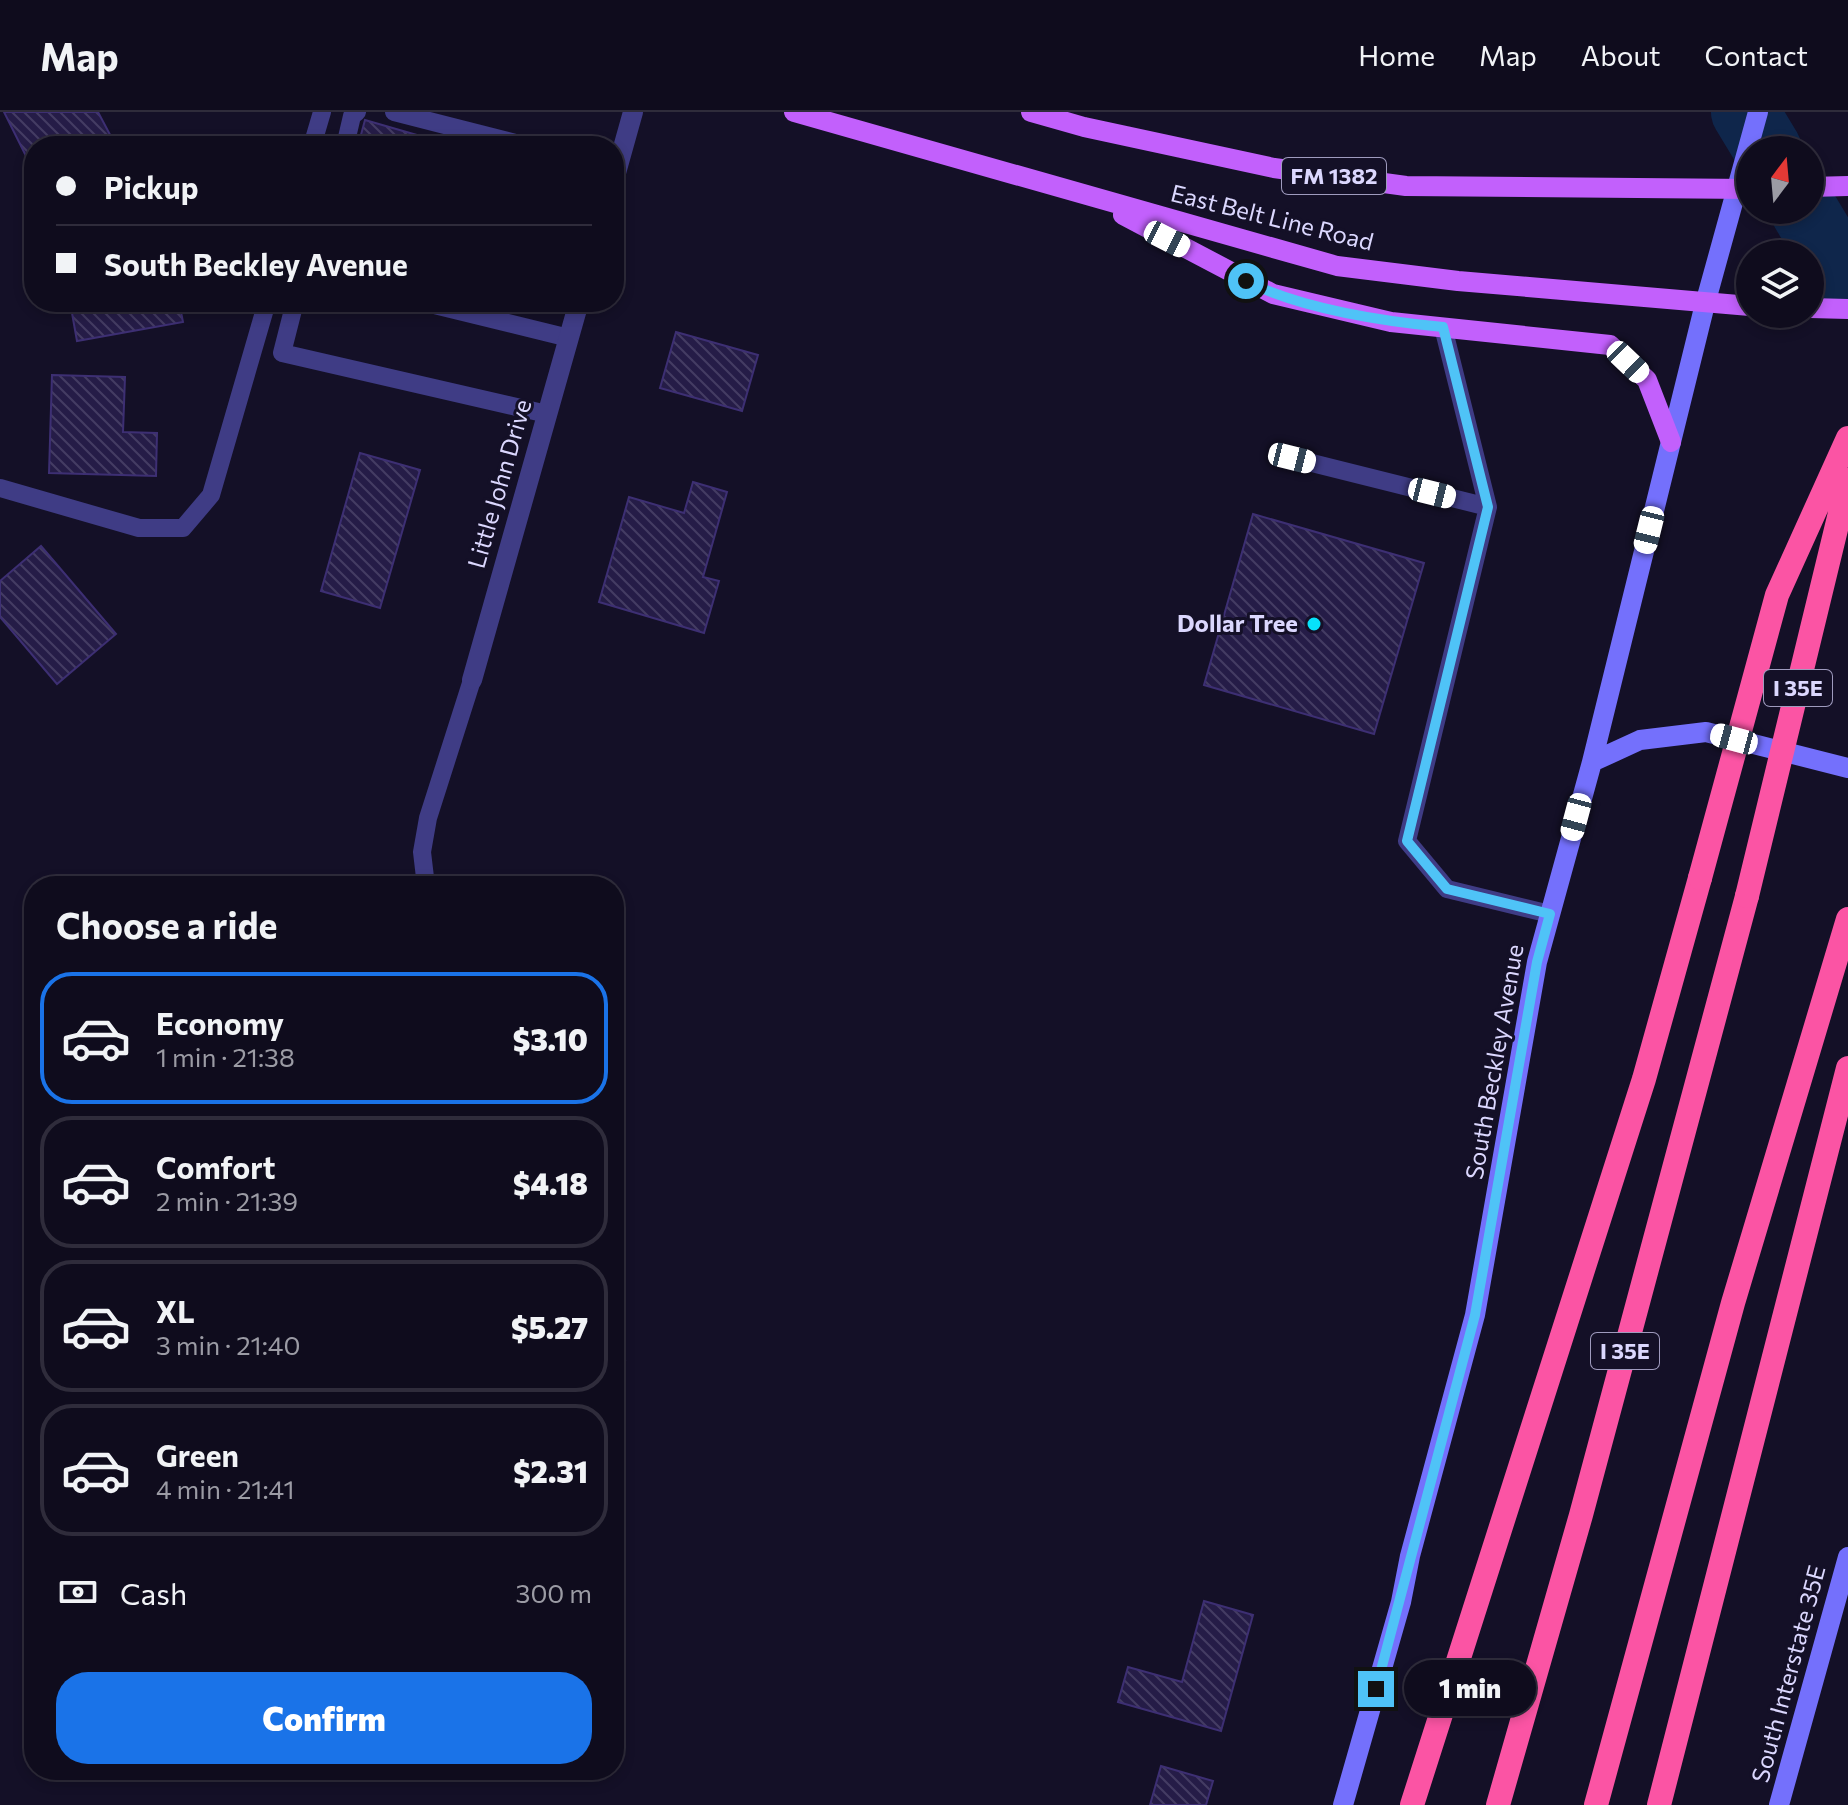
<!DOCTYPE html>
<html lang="en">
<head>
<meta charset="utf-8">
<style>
  body { margin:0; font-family:Commissioner,sans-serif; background:#181526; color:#f1f3f6; height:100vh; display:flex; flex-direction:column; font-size:30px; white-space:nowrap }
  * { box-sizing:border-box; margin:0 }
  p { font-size:26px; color:#9b9ba4 }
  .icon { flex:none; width:44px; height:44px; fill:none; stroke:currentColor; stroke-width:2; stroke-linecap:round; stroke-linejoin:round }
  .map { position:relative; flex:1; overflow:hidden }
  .side { position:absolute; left:24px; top:764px; width:600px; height:904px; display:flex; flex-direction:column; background:#0f0c1d; border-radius:32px; box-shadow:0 4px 12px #0003,0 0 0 2px #2f2c3b }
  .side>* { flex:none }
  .top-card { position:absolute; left:24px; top:24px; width:600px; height:176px; border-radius:32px; box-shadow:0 4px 12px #0003,0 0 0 2px #2f2c3b; display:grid; align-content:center; height:176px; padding:0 32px; background:#0f0c1d }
  .needle { width:52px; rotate:16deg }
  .fabs { position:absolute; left:1736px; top:24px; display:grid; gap:16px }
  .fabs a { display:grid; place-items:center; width:88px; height:88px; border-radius:50%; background:#0f0c1d; box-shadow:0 4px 12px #0003,0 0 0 2px #2f2c3b; font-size:40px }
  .end { position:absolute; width:36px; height:36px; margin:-18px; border:10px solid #4fc3f7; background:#111; box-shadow:0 0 0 4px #111 }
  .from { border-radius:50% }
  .bubble { position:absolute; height:56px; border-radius:28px; background:#0f0c1d; box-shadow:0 4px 12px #0003,0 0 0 2px #2f2c3b; font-size:26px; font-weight:800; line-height:56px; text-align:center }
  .car { position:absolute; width:24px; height:48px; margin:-24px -12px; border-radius:10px; box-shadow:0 0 6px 2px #0007; background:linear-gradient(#fff 24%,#345 0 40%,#fff 0 76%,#345 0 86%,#fff 0) }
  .top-card b { display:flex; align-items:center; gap:28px; height:76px; font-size:30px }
  .top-card b+b { border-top:2px solid #2f2c3b }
  .top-card i { width:20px; height:20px; background:#f1f3f6 }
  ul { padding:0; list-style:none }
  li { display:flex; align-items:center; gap:24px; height:132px; margin:0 16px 12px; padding:0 16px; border:4px solid #2f2c3b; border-radius:32px }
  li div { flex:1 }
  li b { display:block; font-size:30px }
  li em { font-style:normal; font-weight:800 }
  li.active { border-color:#1a73e8 }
  li>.icon { width:72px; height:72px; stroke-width:1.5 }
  h2 { padding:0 32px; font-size:36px; line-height:96px }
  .pay { display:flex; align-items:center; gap:20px; height:88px; padding:0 32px; font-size:30px }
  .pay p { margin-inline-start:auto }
  .button { display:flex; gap:16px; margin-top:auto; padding:16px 32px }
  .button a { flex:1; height:92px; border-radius:32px; background:#1a73e8; color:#fff; font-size:32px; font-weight:800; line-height:92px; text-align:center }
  header { display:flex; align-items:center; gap:48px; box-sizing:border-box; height:112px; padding:0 40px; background:#0f0c1d; border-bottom:2px solid #2f2c3b }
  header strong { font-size:38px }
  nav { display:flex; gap:44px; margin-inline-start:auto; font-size:28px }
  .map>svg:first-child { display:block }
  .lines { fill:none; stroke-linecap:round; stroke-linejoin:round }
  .river { stroke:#0f264b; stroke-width:68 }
  .building { fill:url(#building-back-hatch); stroke:#3d2f73; stroke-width:2 }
  .lane { stroke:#3f3c85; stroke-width:18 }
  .street { stroke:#3f3c85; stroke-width:20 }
  .secondary { stroke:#7470fc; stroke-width:20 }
  .primary { stroke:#c260fc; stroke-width:20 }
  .highway { stroke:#fb54a4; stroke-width:24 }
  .highway-bridge { stroke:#fb54a4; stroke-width:24 }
  .route { stroke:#4fc3f7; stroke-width:10 }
  .poi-dot { fill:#07e1fa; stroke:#141027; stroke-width:3 }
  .labels { text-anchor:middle; stroke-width:6; stroke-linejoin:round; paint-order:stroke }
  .shield { fill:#141027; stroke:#9f9bbe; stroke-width:2 }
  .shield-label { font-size:22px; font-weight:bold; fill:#dbd7fe }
  .street-label { font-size:24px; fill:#dbd7fe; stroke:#141027 }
  .poi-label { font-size:24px; font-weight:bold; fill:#dbd7fe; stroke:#141027; text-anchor:end }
</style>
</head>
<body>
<header>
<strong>Map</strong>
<nav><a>Home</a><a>Map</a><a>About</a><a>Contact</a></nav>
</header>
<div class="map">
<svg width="1848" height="1693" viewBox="0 0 1848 1693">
  <defs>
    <pattern id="building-back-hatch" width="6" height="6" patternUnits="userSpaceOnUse" patternTransform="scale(2)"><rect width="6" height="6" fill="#251c47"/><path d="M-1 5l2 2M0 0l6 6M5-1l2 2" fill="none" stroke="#443c63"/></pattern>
  </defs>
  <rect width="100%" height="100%" fill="#141027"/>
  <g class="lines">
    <path class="river" d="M1745 0 1768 38
      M1804 98 1848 171"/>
  </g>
  <path class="building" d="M4 0H98L116 34H34V60Z
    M365 8 455 34H358Z
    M70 190H179L183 210 77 229Z
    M676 220 758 243 742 299 660 276Z
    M52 263 125 265 123 320 157 321 156 364 49 361Z
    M360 341 420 358 380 496 321 479Z
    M693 370 727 380 703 465 719 469 704 521 599 490 629 385 684 401Z
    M1253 402 1424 451 1374 622 1204 573Z
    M41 434 116 522 57 572 0 505V469Z
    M614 1246 625 1249 614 1286Z
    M1204 1489 1253 1503 1221 1619 1118 1590 1128 1555 1182 1570Z
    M1161 1654 1213 1669 1206 1693H1150Z"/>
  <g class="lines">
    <path class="lane" d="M394 0 527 34
      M312 34 322 0
      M345 34 352 4 357 0
      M295 190 282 241 547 302
      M422 190 569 226
      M1443 215 1488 395 1407 729 1447 777 1550 802
      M1292 346 1488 395
      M0 376 139 416H183L211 383 267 190
      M426 774 422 740 428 706 472 568"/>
    <path class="street" d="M614 68 633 0
      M472 568 579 190"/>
    <path class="secondary" d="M1592 650 1640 628 1706 620 1848 656
      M1343 1693 1401 1490 1410 1444 1475 1203 1537 850 1592 650 1705 192 1758 0
      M1779 1693 1848 1445"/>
    <path class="primary" d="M794 0 1337 154 1458 169 1750 194
      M1031 0 1084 15 1274 56 1406 74 1750 77
      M1810 75 1848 74
      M1123 103 1273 182 1391 210 1610 233 1647 268 1671 330
      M1810 196 1848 197"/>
    <path class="highway" d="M1412 1693 1644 967 1700 766
      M1498 1693 1581 1403 1747 784
      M1596 1693 1733 1191 1848 807
      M1659 1693 1848 956"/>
    <path class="highway-bridge" d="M1700 766 1777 483 1848 326
      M1747 784 1848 368"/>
  </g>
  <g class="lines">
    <path class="route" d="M1246 169C1302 197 1381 209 1443 215L1488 395 1407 729 1447 777 1550 802 1537 850 1475 1203 1376 1577"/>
  </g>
  <circle class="poi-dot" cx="1314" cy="512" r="8"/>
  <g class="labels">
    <g class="shield">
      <rect x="1282" y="46" width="104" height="36" rx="6"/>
      <rect x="1764" y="558" width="68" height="36" rx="6"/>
      <rect x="1591" y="1221" width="68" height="36" rx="6"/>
    </g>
    <g class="shield-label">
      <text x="1334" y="72">FM 1382</text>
      <text x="1798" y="584">I 35E</text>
      <text x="1625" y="1247">I 35E</text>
    </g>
    <g class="street-label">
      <text transform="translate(1272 106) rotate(14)" y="8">East Belt Line Road</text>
      <text transform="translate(500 372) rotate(-74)" y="8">Little John Drive</text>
      <text transform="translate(1495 950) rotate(-80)" y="8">South Beckley Avenue</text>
      <text transform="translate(1789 1562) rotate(-75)" y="8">South Interstate 35E</text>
    </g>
    <g class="poi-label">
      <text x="1298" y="520">Dollar Tree</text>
    </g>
  </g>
</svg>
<div class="fabs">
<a><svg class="needle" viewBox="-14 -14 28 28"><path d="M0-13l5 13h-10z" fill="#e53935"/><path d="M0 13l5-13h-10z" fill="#9b9ba4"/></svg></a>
<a><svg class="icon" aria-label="layers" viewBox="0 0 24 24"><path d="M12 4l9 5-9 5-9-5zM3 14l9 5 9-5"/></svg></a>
</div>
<i class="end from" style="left:1246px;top:169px"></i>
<i class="end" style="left:1376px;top:1577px"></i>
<div class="bubble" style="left:1404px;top:1548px;width:132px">1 min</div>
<i class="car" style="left:1167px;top:127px;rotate:117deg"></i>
<i class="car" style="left:1628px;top:250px;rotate:134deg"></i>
<i class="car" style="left:1292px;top:346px;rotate:104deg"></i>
<i class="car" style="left:1432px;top:381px;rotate:104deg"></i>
<i class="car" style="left:1649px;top:418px;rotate:194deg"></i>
<i class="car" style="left:1734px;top:627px;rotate:285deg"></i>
<i class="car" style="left:1576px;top:705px;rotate:195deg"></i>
<div class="top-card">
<b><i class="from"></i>Pickup</b>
<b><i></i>South Beckley Avenue</b>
</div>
<section class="side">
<h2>Choose a ride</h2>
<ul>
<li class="active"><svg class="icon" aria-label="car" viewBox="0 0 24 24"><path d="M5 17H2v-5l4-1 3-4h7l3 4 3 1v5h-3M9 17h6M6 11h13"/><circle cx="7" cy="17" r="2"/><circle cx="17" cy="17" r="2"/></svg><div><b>Economy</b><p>1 min · 21:38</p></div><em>$3.10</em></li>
<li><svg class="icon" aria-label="car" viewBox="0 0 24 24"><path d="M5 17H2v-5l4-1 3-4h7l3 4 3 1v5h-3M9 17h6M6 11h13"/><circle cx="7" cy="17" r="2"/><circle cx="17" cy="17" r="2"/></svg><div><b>Comfort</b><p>2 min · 21:39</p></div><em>$4.18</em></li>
<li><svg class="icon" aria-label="car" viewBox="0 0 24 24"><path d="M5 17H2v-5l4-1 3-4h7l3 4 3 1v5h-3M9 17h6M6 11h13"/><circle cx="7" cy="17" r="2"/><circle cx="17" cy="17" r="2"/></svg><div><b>XL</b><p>3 min · 21:40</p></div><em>$5.27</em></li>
<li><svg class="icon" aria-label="car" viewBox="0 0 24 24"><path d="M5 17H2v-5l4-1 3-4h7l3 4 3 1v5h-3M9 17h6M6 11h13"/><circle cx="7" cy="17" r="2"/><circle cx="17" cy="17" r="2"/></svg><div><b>Green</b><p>4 min · 21:41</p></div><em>$2.31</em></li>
</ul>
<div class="pay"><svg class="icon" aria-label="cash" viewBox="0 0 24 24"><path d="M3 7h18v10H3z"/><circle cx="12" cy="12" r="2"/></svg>Cash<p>300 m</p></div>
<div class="button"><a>Confirm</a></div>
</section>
</div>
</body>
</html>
